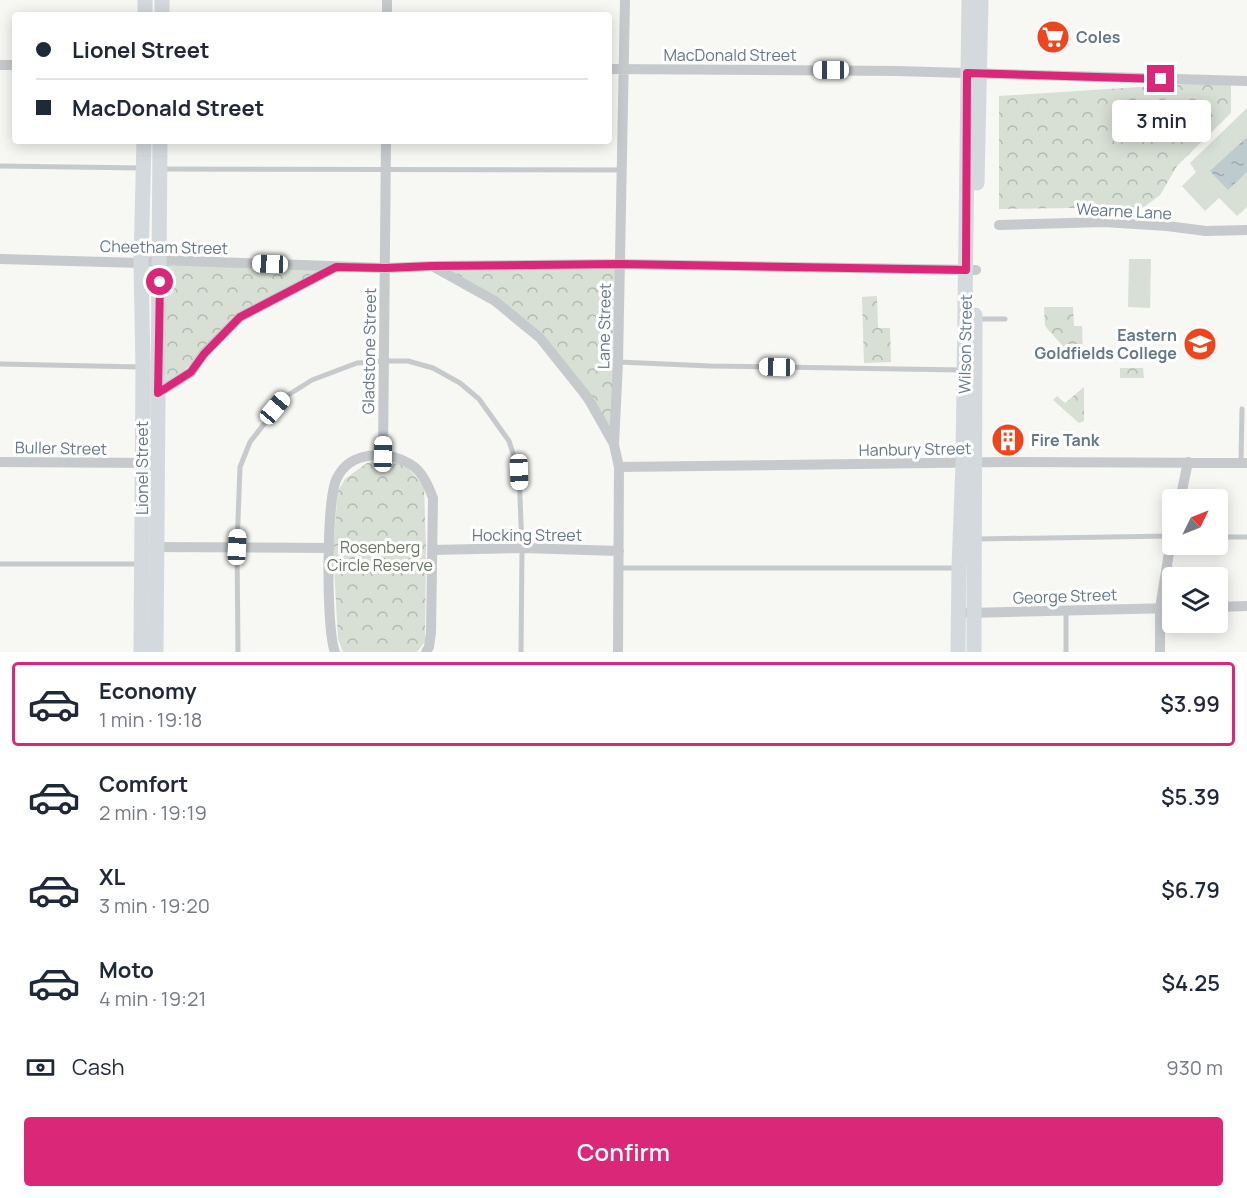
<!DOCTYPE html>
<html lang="en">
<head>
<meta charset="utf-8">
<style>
  body { margin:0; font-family:Manrope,sans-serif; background:#f6f6f7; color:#1f2937; height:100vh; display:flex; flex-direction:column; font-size:22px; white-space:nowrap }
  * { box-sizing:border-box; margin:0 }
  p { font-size:20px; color:#747a83 }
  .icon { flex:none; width:33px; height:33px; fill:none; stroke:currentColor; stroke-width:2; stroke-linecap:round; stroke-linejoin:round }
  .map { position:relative; height:652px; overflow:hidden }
  .side { display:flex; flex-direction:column; background:#fff; flex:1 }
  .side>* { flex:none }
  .top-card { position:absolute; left:12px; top:12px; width:600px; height:132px; border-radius:6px; box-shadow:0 3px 15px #0003; display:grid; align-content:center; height:132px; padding:0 24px; background:#fff }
  .needle { width:39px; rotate:47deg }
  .tools { position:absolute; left:1162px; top:489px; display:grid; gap:12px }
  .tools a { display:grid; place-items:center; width:66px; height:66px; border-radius:6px; background:#fff; box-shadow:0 3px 15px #0003; font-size:30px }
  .end { position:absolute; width:27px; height:27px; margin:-14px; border:8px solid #db2777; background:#fff; box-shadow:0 0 0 3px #fff }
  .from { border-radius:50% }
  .bubble { position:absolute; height:42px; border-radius:6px; background:#fff; box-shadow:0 3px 15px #0003; font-size:20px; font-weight:600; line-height:42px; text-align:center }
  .car { position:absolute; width:18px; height:36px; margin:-18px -9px; border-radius:8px; box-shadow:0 0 4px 2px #0007; background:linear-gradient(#fff 24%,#345 0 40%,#fff 0 76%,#345 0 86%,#fff 0) }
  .top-card b { display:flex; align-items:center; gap:21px; height:57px; font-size:22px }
  .top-card b+b { border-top:2px solid #e0e1e3 }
  .top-card i { width:15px; height:15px; background:#1f2937 }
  ul { padding:10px 0 0; list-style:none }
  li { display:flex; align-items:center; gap:18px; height:84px; margin:0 12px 9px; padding:0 12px; border:3px solid transparent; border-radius:6px }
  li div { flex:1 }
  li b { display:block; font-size:22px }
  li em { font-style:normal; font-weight:600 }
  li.selected { border-color:#db2777 }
  li>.icon { width:54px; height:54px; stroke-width:1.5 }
  .pay { display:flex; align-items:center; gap:15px; height:66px; padding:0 24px; font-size:22px }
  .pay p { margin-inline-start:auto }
  .button { display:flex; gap:12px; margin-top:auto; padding:12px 24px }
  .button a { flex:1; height:69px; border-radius:6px; background:#db2777; color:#fff; font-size:24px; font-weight:600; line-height:69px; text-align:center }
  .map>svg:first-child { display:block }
  .grass { fill:#d8dfd4 }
  .park { fill:url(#park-crowns) }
  .water { fill:url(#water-ripples) }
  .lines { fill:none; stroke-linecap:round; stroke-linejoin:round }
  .lane { stroke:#c6cacd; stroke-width:5 }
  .street { stroke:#c6cacd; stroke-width:10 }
  .secondary { stroke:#d4d9dd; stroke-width:15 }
  .route { stroke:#db2777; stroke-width:8 }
  .labels { text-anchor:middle; stroke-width:6; stroke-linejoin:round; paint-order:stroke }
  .poi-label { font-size:16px; font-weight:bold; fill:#647886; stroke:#fff; text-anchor:start }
  .street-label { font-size:16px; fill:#647886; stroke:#fff }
  .park-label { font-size:16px; fill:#65785f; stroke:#fff }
</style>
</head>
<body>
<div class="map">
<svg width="1247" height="652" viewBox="0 0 1247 652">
  <defs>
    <pattern id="park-crowns" width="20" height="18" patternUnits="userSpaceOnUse" patternTransform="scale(1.5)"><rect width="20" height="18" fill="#d8dfd4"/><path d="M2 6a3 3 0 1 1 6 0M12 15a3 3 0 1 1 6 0" fill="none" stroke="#b3bab2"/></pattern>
    <pattern id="water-ripples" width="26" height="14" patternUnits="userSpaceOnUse" patternTransform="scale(1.5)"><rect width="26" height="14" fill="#bdcace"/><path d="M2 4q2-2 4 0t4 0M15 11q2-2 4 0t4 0" fill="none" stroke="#9da9ad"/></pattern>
  </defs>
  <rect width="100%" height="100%" fill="#f7f7f3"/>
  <path class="grass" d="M1247 108V207L1237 216 1219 198 1205 211 1182 186 1196 172 1190 163Z
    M1129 259H1151L1150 308 1128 307Z"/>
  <path class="park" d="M1231 81V113L1177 166 1160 195 1144 207 999 209V96Z
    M160 260 336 267 240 317 204 353 158 393Z
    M620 264 614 445 540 338 495 301 432 266Z
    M877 296 878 328H890L891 362 864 363 862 297Z
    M1044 307H1073L1074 326H1082L1083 355 1068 352 1045 326Z
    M1120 368H1143L1144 378H1120Z
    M1084 387V421L1079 423 1053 400 1057 396 1065 403Z
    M383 460 406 466 424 486 426 549 425 642 417 652H343L338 639 333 549 338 491 345 479 367 463Z"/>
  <path class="water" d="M1247 137V172L1228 190 1210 171Z"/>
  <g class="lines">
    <path class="lane" d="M0 166 142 168
      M161 169 620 170
      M976 319H1005
      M618 362 711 366 962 370
      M0 364 142 367
      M1241 463 1242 409
      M1218 537H1247
      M976 539 1171 536
      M0 564H139
      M620 568H957
      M238 652 237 547 240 467 250 442 285 397 312 380 357 363 385 361H408L433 368 460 383 479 399 509 441 519 472 522 548 521 652
      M1066 652V611"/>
    <path class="street" d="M387 15V0
      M0 65H15
      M609 69 896 71 1247 81
      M999 225 1104 222 1167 226 1206 231 1247 230
      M0 259 141 263 160 260 385 268 432 266 620 264 976 270
      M432 266 495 301 540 338 588 398 614 444
      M158 393 191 372 204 353 240 317 334 268
      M383 454 386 141
      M0 462 157 463
      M619 467 1006 462 1247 463
      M1180 500 1188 462
      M152 547 329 548
      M433 550 522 548 619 551
      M1218 607 1247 606
      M968 613 1173 608
      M335 652C326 632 326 498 337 478 350 451 387 450 410 464 422 471 428 485 433 498L431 632 429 647 426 652
      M618 652 619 467 614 445 618 362 625 0
      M1160 652V608L1173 528"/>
    <path class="secondary" d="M145 15V0
      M162 15V0
      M977 183 981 0
      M141 652 143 367 141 263 144 141
      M156 652 160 141
      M958 652 959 568 963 463 969 0
      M974 652 975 315"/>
  </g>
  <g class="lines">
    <path class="route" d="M160 282 158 393 191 372 204 354 240 317 336 267 386 268 432 266 620 264 966 270 967 73 1161 79"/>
  </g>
  <defs>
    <symbol id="supermarket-disc" viewBox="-11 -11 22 22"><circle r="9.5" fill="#ef441c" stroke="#fff"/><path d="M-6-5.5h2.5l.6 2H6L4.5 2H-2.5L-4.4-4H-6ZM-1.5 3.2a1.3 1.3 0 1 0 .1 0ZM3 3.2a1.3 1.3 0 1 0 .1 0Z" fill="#fff"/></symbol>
    <symbol id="school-disc" viewBox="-11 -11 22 22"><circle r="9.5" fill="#ef441c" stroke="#fff"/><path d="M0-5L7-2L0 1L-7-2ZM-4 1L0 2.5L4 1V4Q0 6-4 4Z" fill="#fff"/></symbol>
    <symbol id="building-disc" viewBox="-11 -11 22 22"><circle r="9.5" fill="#ef441c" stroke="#fff"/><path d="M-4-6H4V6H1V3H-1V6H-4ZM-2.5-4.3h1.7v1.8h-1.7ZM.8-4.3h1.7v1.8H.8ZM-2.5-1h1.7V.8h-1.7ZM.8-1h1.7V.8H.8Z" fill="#fff"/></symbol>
  </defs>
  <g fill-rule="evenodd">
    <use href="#supermarket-disc" x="1034" y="18" width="38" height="38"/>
    <use href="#school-disc" x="1181" y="325" width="38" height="38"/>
    <use href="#building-disc" x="989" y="421" width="38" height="38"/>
  </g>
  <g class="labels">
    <g class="poi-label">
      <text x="1076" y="43">Coles</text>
      <text x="1177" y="341" text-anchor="end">Eastern<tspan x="1177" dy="18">Goldfields College</tspan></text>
      <text x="1031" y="446">Fire Tank</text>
    </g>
    <g class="street-label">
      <text x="730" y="61">MacDonald Street</text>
      <text transform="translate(1124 211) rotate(3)" y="6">Wearne Lane</text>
      <text transform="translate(164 247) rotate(1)" y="6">Cheetham Street</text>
      <text transform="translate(604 326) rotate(-89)" y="6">Lane Street</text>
      <text transform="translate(965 344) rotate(-89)" y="6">Wilson Street</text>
      <text transform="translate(369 351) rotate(-89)" y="6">Gladstone Street</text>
      <text transform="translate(61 448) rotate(1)" y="6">Buller Street</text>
      <text transform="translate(915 449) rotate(-1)" y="6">Hanbury Street</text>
      <text transform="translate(142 468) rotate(-90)" y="6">Lionel Street</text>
      <text x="527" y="541">Hocking Street</text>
      <text transform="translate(1065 596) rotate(-2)" y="6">George Street</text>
    </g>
    <g class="park-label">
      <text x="380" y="553">Rosenberg<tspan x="380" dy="18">Circle Reserve</tspan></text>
    </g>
  </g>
</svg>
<div class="tools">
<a><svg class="needle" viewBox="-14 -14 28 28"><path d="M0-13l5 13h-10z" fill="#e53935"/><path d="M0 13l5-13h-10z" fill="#747a83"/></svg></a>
<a><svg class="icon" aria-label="layers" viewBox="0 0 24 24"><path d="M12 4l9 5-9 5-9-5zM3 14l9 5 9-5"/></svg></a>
</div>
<i class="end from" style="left:160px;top:282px"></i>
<i class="end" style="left:1161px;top:79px"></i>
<div class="bubble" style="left:1112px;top:100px;width:99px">3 min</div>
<i class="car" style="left:831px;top:70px;rotate:270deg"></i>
<i class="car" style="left:270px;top:264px;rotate:272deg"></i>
<i class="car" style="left:777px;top:367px;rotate:271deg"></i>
<i class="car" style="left:275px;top:408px;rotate:40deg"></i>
<i class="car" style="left:383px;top:454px;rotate:1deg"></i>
<i class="car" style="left:519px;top:472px;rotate:178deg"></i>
<i class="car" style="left:237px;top:547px;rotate:3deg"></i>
<div class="top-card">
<b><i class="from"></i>Lionel Street</b>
<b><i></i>MacDonald Street</b>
</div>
</div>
<section class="side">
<ul>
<li class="selected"><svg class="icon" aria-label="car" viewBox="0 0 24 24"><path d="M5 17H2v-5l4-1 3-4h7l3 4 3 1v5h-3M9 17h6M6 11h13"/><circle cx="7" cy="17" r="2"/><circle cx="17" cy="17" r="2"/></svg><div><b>Economy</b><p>1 min · 19:18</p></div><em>$3.99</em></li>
<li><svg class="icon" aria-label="car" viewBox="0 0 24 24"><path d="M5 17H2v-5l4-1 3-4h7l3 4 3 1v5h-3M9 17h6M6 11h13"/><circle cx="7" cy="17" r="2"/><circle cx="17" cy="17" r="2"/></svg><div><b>Comfort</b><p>2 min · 19:19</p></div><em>$5.39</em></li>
<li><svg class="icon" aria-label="car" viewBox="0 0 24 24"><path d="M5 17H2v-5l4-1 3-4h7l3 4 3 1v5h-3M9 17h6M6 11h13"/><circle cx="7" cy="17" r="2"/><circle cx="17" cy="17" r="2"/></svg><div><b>XL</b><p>3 min · 19:20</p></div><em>$6.79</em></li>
<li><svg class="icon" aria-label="car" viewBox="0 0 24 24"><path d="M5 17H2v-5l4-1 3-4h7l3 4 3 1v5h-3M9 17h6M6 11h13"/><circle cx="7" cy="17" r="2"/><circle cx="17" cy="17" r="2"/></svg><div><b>Moto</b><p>4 min · 19:21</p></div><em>$4.25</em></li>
</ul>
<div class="pay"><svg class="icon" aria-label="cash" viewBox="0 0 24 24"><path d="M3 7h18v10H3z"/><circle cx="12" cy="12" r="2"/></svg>Cash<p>930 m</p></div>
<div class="button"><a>Confirm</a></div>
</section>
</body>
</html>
